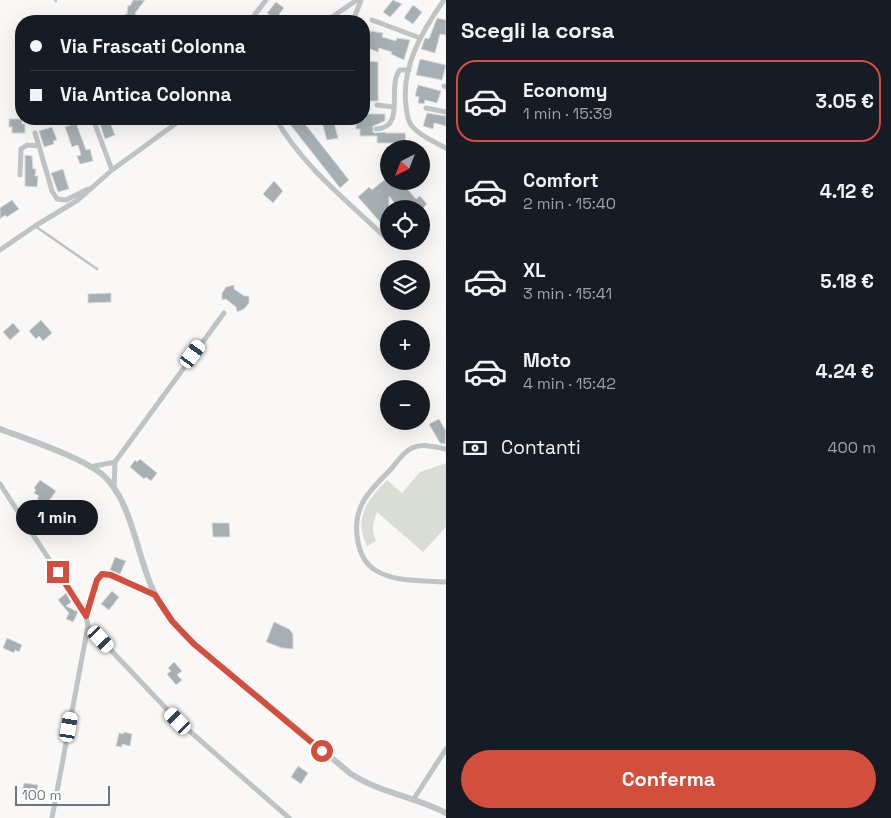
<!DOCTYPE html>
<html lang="it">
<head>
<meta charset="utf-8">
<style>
  body { margin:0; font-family:"Space Grotesk",sans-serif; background:#242831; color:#f1f3f6; height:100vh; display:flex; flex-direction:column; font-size:19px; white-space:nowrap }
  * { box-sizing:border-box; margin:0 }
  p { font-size:16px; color:#9ea1a6 }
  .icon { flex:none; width:28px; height:28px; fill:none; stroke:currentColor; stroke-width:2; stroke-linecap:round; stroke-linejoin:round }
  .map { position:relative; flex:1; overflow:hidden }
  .side { display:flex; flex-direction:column; background:#171b24; width:445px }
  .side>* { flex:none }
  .hud { position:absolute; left:15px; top:15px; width:355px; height:110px; border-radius:20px; box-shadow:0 5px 20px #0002; display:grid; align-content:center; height:110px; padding:0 15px; background:#171b24 }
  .needle { width:32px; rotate:222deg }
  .tools { position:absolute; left:380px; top:140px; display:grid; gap:10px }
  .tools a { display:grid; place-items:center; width:50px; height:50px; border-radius:50%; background:#171b24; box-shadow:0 5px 20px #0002; font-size:25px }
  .scale { position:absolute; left:15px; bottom:12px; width:95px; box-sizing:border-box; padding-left:5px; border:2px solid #66777f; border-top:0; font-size:14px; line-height:18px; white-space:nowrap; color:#66777f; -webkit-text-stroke:4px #fff; paint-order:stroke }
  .end { position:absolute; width:22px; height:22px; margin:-11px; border:6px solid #d34e3c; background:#fff; box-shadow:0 0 0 2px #fff }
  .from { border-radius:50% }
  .bubble { position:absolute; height:35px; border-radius:18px; background:#171b24; box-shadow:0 5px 20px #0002; font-size:16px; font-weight:600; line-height:35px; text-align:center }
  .car { position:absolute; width:15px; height:30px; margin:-15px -8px; border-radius:6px; box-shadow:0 0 4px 1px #0007; background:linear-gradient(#fff 24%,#345 0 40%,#fff 0 76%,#345 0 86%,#fff 0) }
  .hud b { display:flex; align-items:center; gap:18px; height:48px; font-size:19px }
  .hud b+b { border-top:1px solid #363941 }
  .hud i { width:12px; height:12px; background:#f1f3f6 }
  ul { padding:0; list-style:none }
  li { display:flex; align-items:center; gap:15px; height:82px; margin:0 10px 8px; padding:0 5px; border:2px solid transparent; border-radius:20px }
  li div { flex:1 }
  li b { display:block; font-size:19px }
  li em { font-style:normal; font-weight:600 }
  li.active { border-color:#d34e3c }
  li>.icon { width:45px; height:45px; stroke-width:1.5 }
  h2 { padding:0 15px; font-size:22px; line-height:60px }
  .pay { display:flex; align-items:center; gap:12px; height:55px; padding:0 15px; font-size:19px }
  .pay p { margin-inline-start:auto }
  .primary-button { display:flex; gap:10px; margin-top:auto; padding:10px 15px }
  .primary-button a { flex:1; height:58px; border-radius:30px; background:#d34e3c; color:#fff; font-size:20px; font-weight:600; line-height:58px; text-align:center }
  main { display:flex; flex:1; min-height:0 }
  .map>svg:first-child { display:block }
  .green { fill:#d9ddd6 }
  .building { fill:#a6afb3; stroke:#dadad9 }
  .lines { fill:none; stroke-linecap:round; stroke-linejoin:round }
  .service { stroke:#bec3c6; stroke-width:2.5 }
  .minor { stroke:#bec3c6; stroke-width:5 }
  .tertiary { stroke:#bec3c6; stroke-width:6 }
  .route { stroke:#d34e3c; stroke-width:6 }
</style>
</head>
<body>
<main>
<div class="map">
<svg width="446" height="818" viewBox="0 0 446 818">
  <rect width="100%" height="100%" fill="#f9f8f7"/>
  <path class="green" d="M446 463V527L423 552 377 512C373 522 371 531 376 541L367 546C353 517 368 500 387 480L402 493 420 472Z"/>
  <path class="building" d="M133 0H145L135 13 136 17 126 21 125 14H127L128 5 130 6Z
    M393 0 402 4 390 17 383 12Z
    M276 2 284 8 279 14 283 18 280 21H277L267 13Z
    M413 5 422 12 413 24 404 18Z
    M437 18 446 20V35L440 34 435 53 421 49 425 38 429 39Z
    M370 31 383 33 382 37 396 41 397 38 410 40 404 60 391 54 392 52 379 48 378 52 365 47 364 32 370 34Z
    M420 59 446 65 442 80 416 75Z
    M364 61 378 62V101H364Z
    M418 85 441 91 437 103 425 100 424 104 418 103 419 97 415 96Z
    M427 113 446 116V126L434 123 433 129 423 126Z
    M364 114H385V121L373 126V132L375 133 385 132V133H405L406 143H377V136H360V129H356V119H364Z
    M9 119H22V124H25V133H12V127H9Z
    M295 119H301L349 180 340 188 289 123Z
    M321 119H333L338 138 327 140Z
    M109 120 115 135 105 139 100 124Z
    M76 123 86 150 90 149 93 161 80 164 77 156 81 155 78 145 72 147 65 127Z
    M52 127 57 140 53 141 54 144 44 147 39 131Z
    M25 155 32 156 33 169H36L35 176H38L37 187 25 186Z
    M63 169 69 189 58 192 51 173Z
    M389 176V181H394L397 185 401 182 416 199 420 196 427 204 422 209H399L389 196V232L358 197 369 187 372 190Z
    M274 181 283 191 273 203 263 194Z
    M12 200 19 209 7 217 5 215 0 219V208Z
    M234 285V289L244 296H249V303L244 309 237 312 236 307 226 299 222 300V293L226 287Z
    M111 293V302L88 303V294Z
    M41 320 52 333 43 341 39 336 36 339 29 331Z
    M13 323 20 331 10 340 3 332Z
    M439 419 446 431 445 444 440 443 429 424Z
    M140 459 157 473 151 481 146 477 144 479 130 467 135 460 137 462Z
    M40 480 56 491 46 505 37 499 39 496 34 493 36 490 34 488Z
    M212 523H229L230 537H213Z
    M115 557 126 561 120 574 110 570Z
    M112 591 119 597 109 610 101 604Z
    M66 593 71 602 66 606 78 612 73 622 66 619 69 613 58 600Z
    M274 622 289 629 293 634V649L282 648 266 642Z
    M7 638 22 645 19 652 15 650 14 653 3 648Z
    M174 662 182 671 177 675 182 680 176 685 167 674 171 671 168 668Z
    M124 732 132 734 130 746 122 744V747L116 746 119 733 123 734Z
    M298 766 308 773 301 784 291 777Z
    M24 783 38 785 36 795 22 792Z"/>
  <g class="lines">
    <path class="service" d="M55 0 56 1
      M35 226 97 269"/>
    <path class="minor" d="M444 0C422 31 401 67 406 106 407 113 407 119 411 125 419 135 434 142 446 148
      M372 20 420 38
      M250 21 266 0
      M326 21 357 0
      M353 21 361 0
      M444 86 446 87
      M377 105 394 107
      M426 108 446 112
      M93 119 112 170
      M276 119C303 167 349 202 388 240
      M376 129C407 128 386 86 400 70H409
      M35 133 39 146
      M20 175 21 149 27 145 39 146 52 191 57 199 66 200 88 189
      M0 250 35 226 78 200 112 170 182 119
      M446 449C435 447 423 443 412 448 403 452 397 462 391 469 381 480 368 491 362 504 352 524 356 558 375 570 396 583 423 580 446 582
      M90 467 115 462 224 313
      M0 484 86 616
      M114 488 115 462
      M88 626 178 721 289 818
      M413 800 446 749
      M52 818 88 626 86 616 97 580 102 574H106L155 595"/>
    <path class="tertiary" d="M0 429C27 439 84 458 104 476 132 502 137 556 153 590 162 611 178 629 194 644L351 774C381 793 415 797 446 813"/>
  </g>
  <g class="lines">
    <path class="route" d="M58 572 86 616 97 580 102 574 111 575 155 595 172 621 194 644 322 751"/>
  </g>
</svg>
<div class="tools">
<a><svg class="needle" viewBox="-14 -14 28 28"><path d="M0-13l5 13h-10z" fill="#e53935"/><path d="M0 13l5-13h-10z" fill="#9ea1a6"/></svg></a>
<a><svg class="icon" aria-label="locate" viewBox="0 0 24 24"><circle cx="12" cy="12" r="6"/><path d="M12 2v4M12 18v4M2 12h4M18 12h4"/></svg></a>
<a><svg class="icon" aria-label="layers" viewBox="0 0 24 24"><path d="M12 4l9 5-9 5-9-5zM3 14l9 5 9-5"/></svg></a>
<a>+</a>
<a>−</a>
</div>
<div class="scale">100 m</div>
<i class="end from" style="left:322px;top:751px"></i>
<i class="end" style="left:58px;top:572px"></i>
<div class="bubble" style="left:16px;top:500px;width:82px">1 min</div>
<i class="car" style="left:193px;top:354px;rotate:36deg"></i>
<i class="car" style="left:101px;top:639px;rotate:137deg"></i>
<i class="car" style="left:178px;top:721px;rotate:316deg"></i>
<i class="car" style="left:69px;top:727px;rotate:10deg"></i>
<div class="hud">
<b><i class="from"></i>Via Frascati Colonna</b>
<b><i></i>Via Antica Colonna</b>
</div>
</div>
<section class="side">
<h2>Scegli la corsa</h2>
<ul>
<li class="active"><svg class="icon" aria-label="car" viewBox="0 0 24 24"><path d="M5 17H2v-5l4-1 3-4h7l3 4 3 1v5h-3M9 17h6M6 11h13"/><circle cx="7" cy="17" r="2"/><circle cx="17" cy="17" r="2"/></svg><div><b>Economy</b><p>1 min · 15:39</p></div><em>3.05 €</em></li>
<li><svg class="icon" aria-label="car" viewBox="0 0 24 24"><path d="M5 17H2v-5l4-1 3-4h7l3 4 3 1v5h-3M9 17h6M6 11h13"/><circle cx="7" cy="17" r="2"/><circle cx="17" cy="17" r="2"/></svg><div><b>Comfort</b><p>2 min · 15:40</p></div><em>4.12 €</em></li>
<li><svg class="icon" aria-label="car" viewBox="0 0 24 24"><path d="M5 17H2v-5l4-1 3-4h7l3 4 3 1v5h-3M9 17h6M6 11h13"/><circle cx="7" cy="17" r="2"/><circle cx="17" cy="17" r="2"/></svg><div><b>XL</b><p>3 min · 15:41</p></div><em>5.18 €</em></li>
<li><svg class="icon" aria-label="car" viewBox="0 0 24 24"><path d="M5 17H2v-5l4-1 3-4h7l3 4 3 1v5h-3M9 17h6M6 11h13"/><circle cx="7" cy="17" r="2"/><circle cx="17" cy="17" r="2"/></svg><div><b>Moto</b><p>4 min · 15:42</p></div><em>4.24 €</em></li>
</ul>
<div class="pay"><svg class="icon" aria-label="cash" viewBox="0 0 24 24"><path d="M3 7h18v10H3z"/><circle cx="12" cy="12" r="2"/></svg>Contanti<p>400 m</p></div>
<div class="primary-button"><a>Conferma</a></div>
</section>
</main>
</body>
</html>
